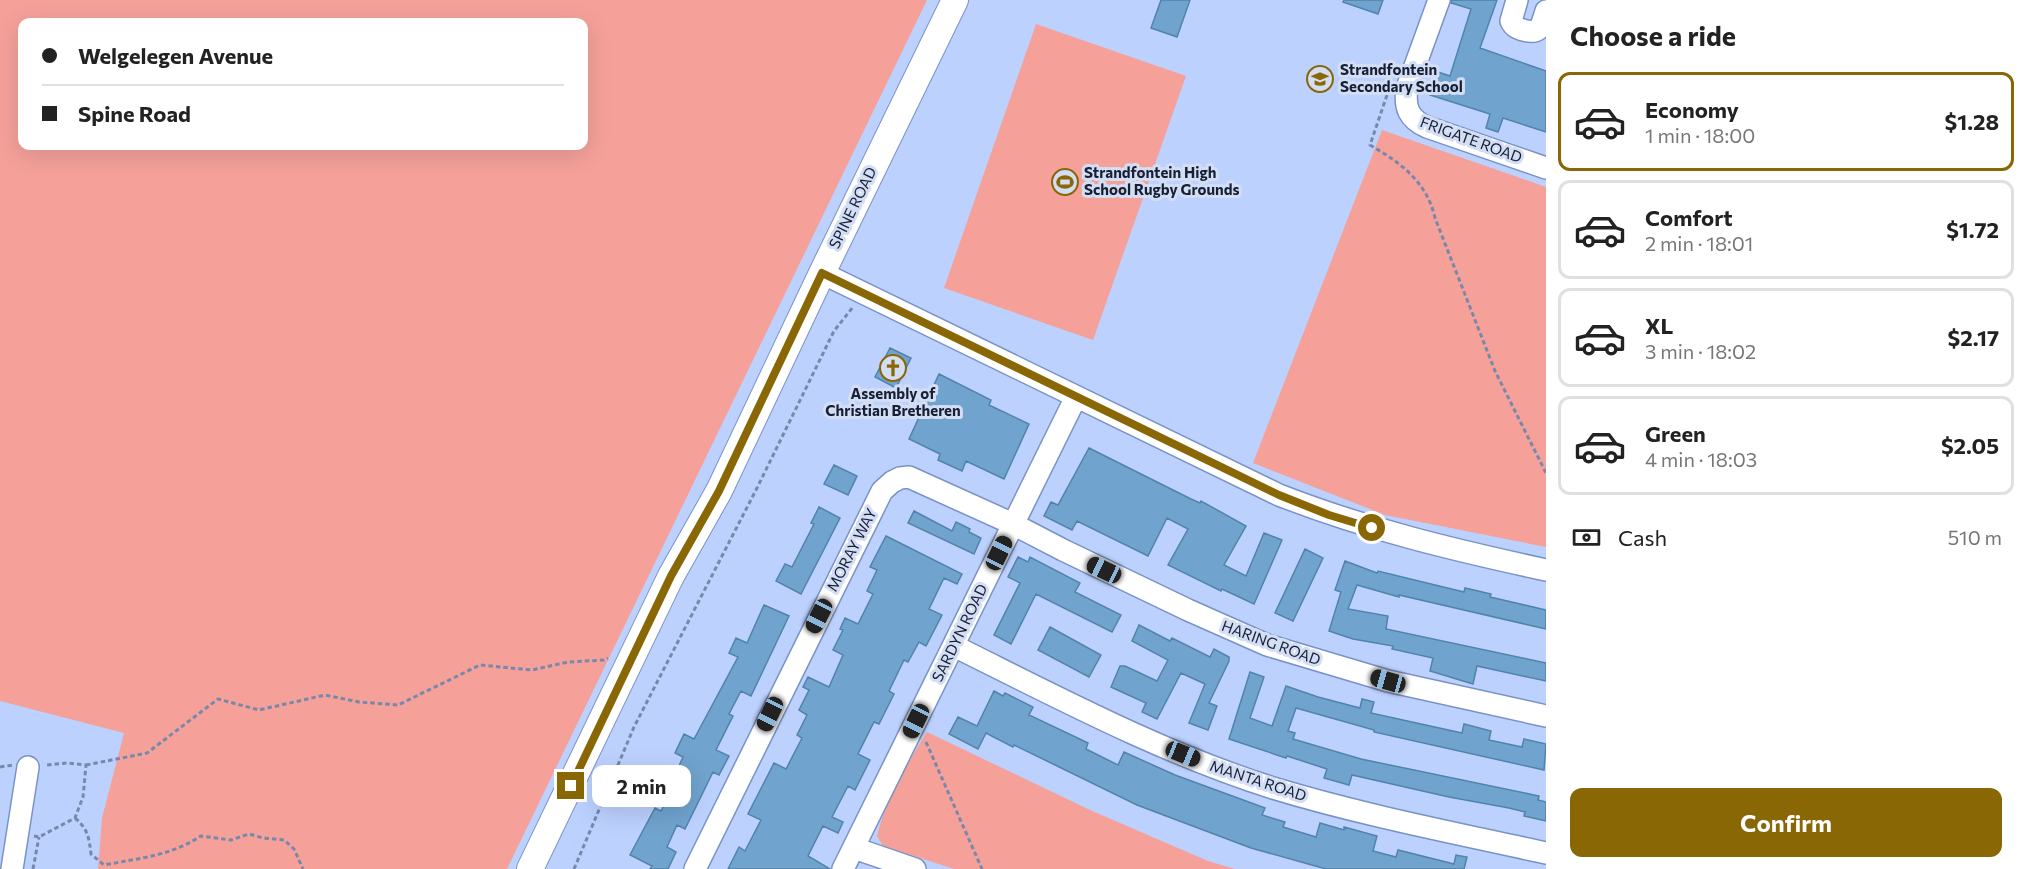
<!DOCTYPE html>
<html lang="en">
<head>
<meta charset="utf-8">
<style>
  body { margin:0; font-family:Commissioner,sans-serif; background:#f6f6f6; color:#222; height:100vh; display:flex; flex-direction:column; font-size:22px; white-space:nowrap }
  * { box-sizing:border-box; margin:0 }
  p { font-size:20px; color:#767676 }
  .icon { flex:none; width:33px; height:33px; fill:none; stroke:currentColor; stroke-width:2; stroke-linecap:round; stroke-linejoin:round }
  .map { position:relative; flex:1; overflow:hidden }
  .drawer { display:flex; flex-direction:column; background:#fff; width:480px }
  .drawer>* { flex:none }
  .guide { position:absolute; left:18px; top:18px; width:570px; height:132px; border-radius:12px; box-shadow:0 6px 24px #0002; display:grid; align-content:center; height:132px; padding:0 24px; background:#fff }
  .end { position:absolute; width:27px; height:27px; margin:-14px; border:8px solid #8a6705; background:#fff; box-shadow:0 0 0 3px #fff }
  .from { border-radius:50% }
  .bubble { position:absolute; height:42px; border-radius:12px; background:#fff; box-shadow:0 6px 24px #0002; font-size:20px; font-weight:700; line-height:42px; text-align:center }
  .car { position:absolute; width:18px; height:36px; margin:-18px -9px; border-radius:8px; box-shadow:0 0 4px 2px #0007; background:linear-gradient(#222 24%,#8ab4d8 0 40%,#222 0 76%,#8ab4d8 0 86%,#222 0) }
  .guide b { display:flex; align-items:center; gap:21px; height:57px; font-size:22px }
  .guide b+b { border-top:2px solid #e0e0e0 }
  .guide i { width:15px; height:15px; background:#222 }
  ul { padding:0; list-style:none }
  li { display:flex; align-items:center; gap:18px; height:99px; margin:0 12px 9px; padding:0 12px; border:3px solid #e0e0e0; border-radius:12px }
  li div { flex:1 }
  li b { display:block; font-size:22px }
  li em { font-style:normal; font-weight:700 }
  li.active { border-color:#8a6705 }
  li>.icon { width:54px; height:54px; stroke-width:1.5 }
  h2 { padding:0 24px; font-size:27px; line-height:72px }
  .pay { display:flex; align-items:center; gap:15px; height:66px; padding:0 24px; font-size:22px }
  .pay p { margin-inline-start:auto }
  .primary-button { display:flex; gap:12px; margin-top:auto; padding:12px 24px }
  .primary-button a { flex:1; height:69px; border-radius:12px; background:#8a6705; color:#fff; font-size:24px; font-weight:700; line-height:69px; text-align:center }
  main { display:flex; flex:1; min-height:0 }
  .map>svg:first-child { display:block }
  .green { fill:#f5a19a; fill-rule:evenodd }
  .building { fill:#70a3ce; stroke:#5183ac; stroke-width:1.5 }
  .lines { fill:none; stroke-linecap:round; stroke-linejoin:round }
  .minor-casing { stroke:#7992c6; stroke-width:24 }
  .major-casing { stroke:#7992c6; stroke-width:28 }
  .path { stroke:#7888ab; stroke-width:3; stroke-dasharray:4.5 3; stroke-linecap:butt }
  .minor { stroke:#fff; stroke-width:21 }
  .major { stroke:#fff; stroke-width:26 }
  .route { stroke:#8a6705; stroke-width:8 }
  .labels { text-anchor:middle; stroke-width:6; stroke-linejoin:round; paint-order:stroke }
  .poi-label { font-size:15px; font-weight:bold; fill:#161f33; stroke:#d3def5; text-anchor:start }
  .street-label { font-size:15px; fill:#161f33; stroke:#d3def5 }
</style>
</head>
<body>
<main>
<div class="map">
<svg width="1546" height="869" viewBox="0 0 1546 869">
  <rect width="100%" height="100%" fill="#bcd1fe"/>
  <path class="green" d="M0 0H927L507 869H98L102 818 124 733 0 701ZM22 22H584V146H22Z
    M1036 24 1186 76 1093 340 944 288Z
    M1382 130 1546 187V547L1385 515 1253 463Z
    M927 732 1090 810 1208 861 1235 869H954L883 846 877 836C884 804 909 760 927 732Z"/>
  <path class="building" d="M1161 0H1190L1177 37 1151 28Z
    M1344 0H1383L1378 14 1343 2Z
    M1451 0H1497L1480 48 1546 71V132L1503 118 1498 132 1486 128 1490 114 1430 95 1438 72 1450 76 1471 9 1451 3Z
    M890 348 911 358 896 388 875 377Z
    M939 374 991 400 989 405 1029 424 1004 479 966 461 962 471 938 460 940 454 909 439Z
    M1089 448 1191 499 1200 503 1201 501 1246 526 1224 565 1246 576 1264 533 1282 540 1254 604 1222 589 1221 591 1168 565 1188 529 1167 518 1148 556 1077 521 1072 530 1044 516 1051 502 1058 505Z
    M834 465 857 476 848 495 824 484Z
    M819 507 840 518 801 594 776 581 785 564 792 567 814 524 811 523Z
    M914 511 952 531 956 522 970 529 969 532 981 538 974 554 908 523Z
    M886 536 962 574 957 584 944 578 929 609 942 615 926 646 919 642 908 662 904 660 889 691 894 694 879 724 874 722 858 754 870 760 855 790 848 786 832 817 843 822 838 833 823 826 808 856 830 869H728L739 847 745 851 761 820 748 814 774 763 786 769 802 738 797 735 807 715 799 710 809 690 803 687 808 677 829 687 843 655 833 650 843 630 840 629 845 618 858 624 873 594 867 591 877 570 870 567Z
    M1305 549 1323 558 1293 621 1275 613Z
    M1018 557 1028 562 1030 557 1080 583 1075 592 1121 615 1112 632 1036 594 1011 644 994 635 1020 583 1008 577Z
    M1345 561 1377 573 1378 571 1464 592 1465 588 1491 594 1490 597 1546 610V629L1399 595V597L1357 585 1348 609 1388 616 1386 629 1546 663V681L1477 666 1473 684 1430 671 1433 658 1392 649 1393 646 1353 639 1329 631 1341 592 1335 590Z
    M764 605 789 616 751 696 741 691 729 714 733 716 716 750 729 756 719 775 713 772 685 829 677 825 667 847 676 852 668 869H650L652 866 630 855 655 808 661 811 673 787 670 786 683 757 675 753 684 734 694 739 738 657 729 653 736 638 747 643Z
    M1139 625 1170 641 1172 638 1210 657 1214 649 1229 657V661L1209 703 1217 706 1208 730 1189 723 1205 684 1181 673 1157 719 1142 712 1146 703 1111 687 1120 666H1125L1157 681 1168 660 1132 641Z
    M1050 627 1101 655 1089 677 1038 650Z
    M1250 672 1264 677 1250 718 1272 726 1286 686 1318 697 1360 708 1362 699 1374 702 1371 713 1462 733 1464 724 1491 731 1489 740 1522 747 1524 739 1546 744 1544 770 1374 732V730L1296 708 1288 731 1295 733 1293 739 1361 759 1539 796 1538 800 1546 802V821L1524 816 1525 812 1509 808 1449 797 1352 775 1349 785 1324 778 1327 769 1287 756 1286 758 1229 739Z
    M994 691 1003 696 1005 693 1033 707 1029 715 1088 743 1086 749 1118 765 1124 752 1175 775 1265 808 1262 815 1285 822 1283 827 1316 837 1320 823 1344 830V827L1377 836 1373 851 1396 857 1398 850 1454 864 1456 855 1467 857 1464 869H1326L1251 848 1137 805 1014 745 1013 747 986 733 978 749 949 734 958 717 977 726Z"/>
  <g class="lines">
    <defs>
      <path id="minor" d="M1439 0 1407 88C1404 108 1409 119 1427 127L1546 168
        M1517 0 1511 21C1514 27 1517 28 1523 30 1541 35 1541 26 1546 11
        M822 273 1279 495C1366 529 1454 550 1546 570
        M954 646C1057 697 1162 753 1273 788 1362 815 1455 833 1546 853
        M854 848 915 869
        M12 869 28 767
        M695 869 882 491 892 482 900 478 909 477 1013 524 1063 550 1188 610 1267 645 1388 681 1546 716
        M843 869 1076 397"/>
      <path id="major" d="M530 869 671 576 719 491 822 273 955 0"/>
    </defs>
    <use href="#minor" class="minor-casing"/>
    <use href="#major" class="major-casing"/>
    <path class="path" d="M1387 95 1370 145C1401 163 1427 182 1435 218L1495 371 1546 473
      M926 742 982 869
      M86 765 147 753 218 699 259 710 325 695 359 702 398 705 480 665 532 670 568 662 604 660 608 658
      M0 767 13 765
      M75 818C88 829 89 838 91 854L104 865C140 858 170 856 201 836L231 840 249 834 263 838 284 840 294 849 303 869
      M34 836 39 837 75 818 83 797 86 765 67 763 46 765
      M33 869 39 837
      M574 869 634 727 757 488 834 331 853 307"/>
    <use href="#minor" class="minor"/>
    <use href="#major" class="major"/>
  </g>
  <g class="lines">
    <path class="route" d="M571 786 671 576 719 491 822 273 1279 495 1329 515 1372 528"/>
  </g>
  <defs>
    <symbol id="school-ring" viewBox="-11 -11 22 22"><circle r="9.5" fill="#d3def5" stroke="#8a6705" stroke-width="1.5"/><path d="M0-5L7-2L0 1L-7-2ZM-4 1L0 2.5L4 1V4Q0 6-4 4Z" fill="#8a6705"/></symbol>
    <symbol id="stadium-ring" viewBox="-11 -11 22 22"><circle r="9.5" fill="#d3def5" stroke="#8a6705" stroke-width="1.5"/><path d="M0-5a6.5 5 0 1 0 0 10a6.5 5 0 1 0 0-10ZM-3.5-1.8h7v3.6h-7Z" fill="#8a6705"/></symbol>
    <symbol id="church-ring" viewBox="-11 -11 22 22"><circle r="9.5" fill="#d3def5" stroke="#8a6705" stroke-width="1.5"/><path d="M-1.2-6h2.4v3.5h3.3v2.4h-3.3V6h-2.4V-.1h-3.3v-2.4h3.3Z" fill="#8a6705"/></symbol>
  </defs>
  <g fill-rule="evenodd">
    <use href="#school-ring" x="1305" y="64" width="30" height="30"/>
    <use href="#stadium-ring" x="1050" y="167" width="30" height="30"/>
    <use href="#church-ring" x="878" y="353" width="30" height="30"/>
  </g>
  <g class="labels">
    <g class="poi-label">
      <text x="1340" y="75">Strandfontein<tspan x="1340" dy="17">Secondary School</tspan></text>
      <text x="1084" y="178">Strandfontein High<tspan x="1084" dy="17">School Rugby Grounds</tspan></text>
      <text x="893" y="399" text-anchor="middle">Assembly of<tspan x="893" dy="17">Christian Bretheren</tspan></text>
    </g>
    <g class="street-label">
      <text transform="translate(1471 140) rotate(20)" y="5">FRIGATE ROAD</text>
      <text transform="translate(853 208) rotate(-64)" y="5">SPINE ROAD</text>
      <text transform="translate(852 550) rotate(-63)" y="5">MORAY WAY</text>
      <text transform="translate(960 633) rotate(-64)" y="5">SARDYN ROAD</text>
      <text transform="translate(1271 643) rotate(20)" y="5">HARING ROAD</text>
      <text transform="translate(1258 781) rotate(18)" y="5">MANTA ROAD</text>
    </g>
  </g>
</svg>
<i class="end from" style="left:1372px;top:528px"></i>
<i class="end" style="left:571px;top:786px"></i>
<div class="bubble" style="left:592px;top:765px;width:99px">2 min</div>
<i class="car" style="left:999px;top:553px;rotate:26deg"></i>
<i class="car" style="left:1104px;top:570px;rotate:295deg"></i>
<i class="car" style="left:819px;top:616px;rotate:207deg"></i>
<i class="car" style="left:1388px;top:681px;rotate:286deg"></i>
<i class="car" style="left:770px;top:714px;rotate:206deg"></i>
<i class="car" style="left:916px;top:721px;rotate:206deg"></i>
<i class="car" style="left:1183px;top:754px;rotate:112deg"></i>
<div class="guide">
<b><i class="from"></i>Welgelegen Avenue</b>
<b><i></i>Spine Road</b>
</div>
</div>
<section class="drawer">
<h2>Choose a ride</h2>
<ul>
<li class="active"><svg class="icon" aria-label="car" viewBox="0 0 24 24"><path d="M5 17H2v-5l4-1 3-4h7l3 4 3 1v5h-3M9 17h6M6 11h13"/><circle cx="7" cy="17" r="2"/><circle cx="17" cy="17" r="2"/></svg><div><b>Economy</b><p>1 min · 18:00</p></div><em>$1.28</em></li>
<li><svg class="icon" aria-label="car" viewBox="0 0 24 24"><path d="M5 17H2v-5l4-1 3-4h7l3 4 3 1v5h-3M9 17h6M6 11h13"/><circle cx="7" cy="17" r="2"/><circle cx="17" cy="17" r="2"/></svg><div><b>Comfort</b><p>2 min · 18:01</p></div><em>$1.72</em></li>
<li><svg class="icon" aria-label="car" viewBox="0 0 24 24"><path d="M5 17H2v-5l4-1 3-4h7l3 4 3 1v5h-3M9 17h6M6 11h13"/><circle cx="7" cy="17" r="2"/><circle cx="17" cy="17" r="2"/></svg><div><b>XL</b><p>3 min · 18:02</p></div><em>$2.17</em></li>
<li><svg class="icon" aria-label="car" viewBox="0 0 24 24"><path d="M5 17H2v-5l4-1 3-4h7l3 4 3 1v5h-3M9 17h6M6 11h13"/><circle cx="7" cy="17" r="2"/><circle cx="17" cy="17" r="2"/></svg><div><b>Green</b><p>4 min · 18:03</p></div><em>$2.05</em></li>
</ul>
<div class="pay"><svg class="icon" aria-label="cash" viewBox="0 0 24 24"><path d="M3 7h18v10H3z"/><circle cx="12" cy="12" r="2"/></svg>Cash<p>510 m</p></div>
<div class="primary-button"><a>Confirm</a></div>
</section>
</main>
</body>
</html>
